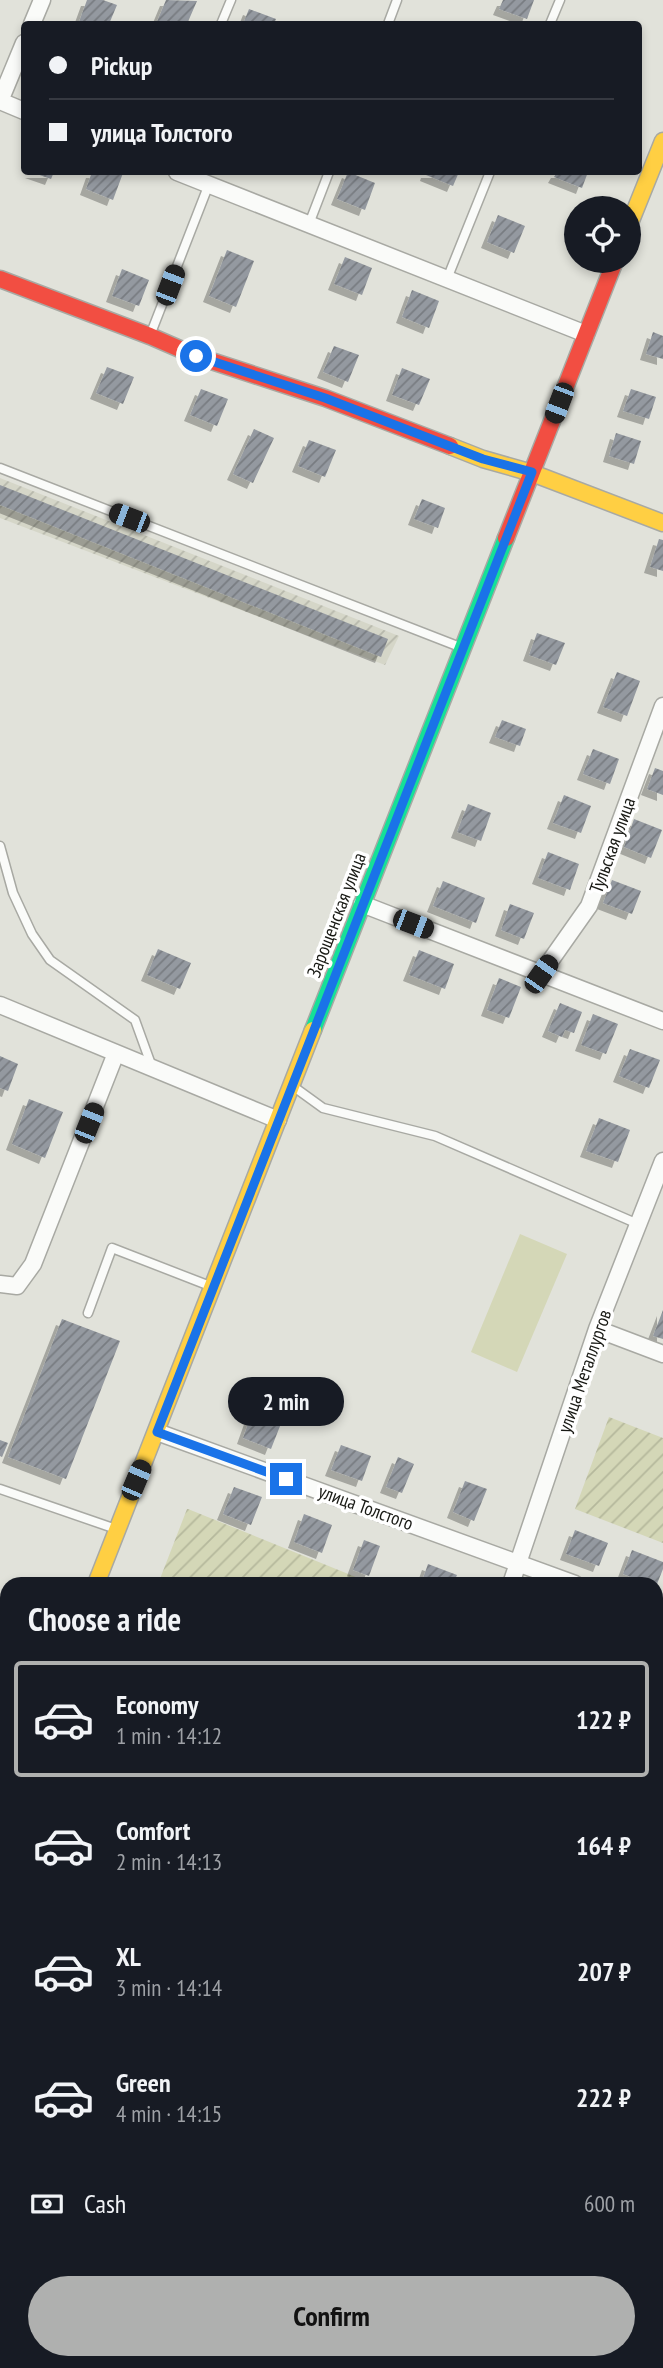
<!DOCTYPE html>
<html lang="en">
<head>
<meta charset="utf-8">
<style>
  body { margin:0; font-family:"PT Sans Narrow",sans-serif; background:#20242c; color:#f1f3f6; height:100vh; display:flex; flex-direction:column; font-size:26px; white-space:nowrap }
  * { box-sizing:border-box; margin:0 }
  p { font-size:23px; color:#9ea1a6 }
  .icon { flex:none; width:38px; height:38px; fill:none; stroke:currentColor; stroke-width:2; stroke-linecap:round; stroke-linejoin:round }
  .map { position:relative; flex:1; overflow:hidden }
  .panel { position:absolute; left:0px; top:1577px; width:663px; height:793px; display:flex; flex-direction:column; background:#171b24; border-radius:21px 21px 0 0; box-shadow:0 4px 10px #0003 }
  .panel>* { flex:none }
  .guide { position:absolute; left:21px; top:21px; width:621px; height:154px; border-radius:7px; box-shadow:0 4px 10px #0003; display:grid; align-content:center; height:154px; padding:0 28px; background:#171b24 }
  .fabs { position:absolute; left:564px; top:196px; display:grid; gap:14px }
  .fabs a { display:grid; place-items:center; width:77px; height:77px; border-radius:50%; background:#171b24; box-shadow:0 4px 10px #0003; font-size:35px }
  .end { position:absolute; width:32px; height:32px; margin:-16px; border:9px solid #1a73e8; background:#fff; box-shadow:0 0 0 4px #fff }
  .from { border-radius:50% }
  .bubble { position:absolute; height:49px; border-radius:24px; background:#171b24; box-shadow:0 4px 10px #0003; font-size:23px; font-weight:800; line-height:49px; text-align:center }
  .car { position:absolute; width:21px; height:42px; margin:-21px -10px; border-radius:9px; box-shadow:0 0 5px 2px #0007; background:linear-gradient(#222 24%,#8ab4d8 0 40%,#222 0 76%,#8ab4d8 0 86%,#222 0) }
  .guide b { display:flex; align-items:center; gap:24px; height:66px; font-size:26px }
  .guide b+b { border-top:2px solid #363941 }
  .guide i { width:18px; height:18px; background:#f1f3f6 }
  ul { padding:0; list-style:none }
  li { display:flex; align-items:center; gap:21px; height:116px; margin:0 14px 10px; padding:0 14px; border:4px solid transparent; border-radius:7px }
  li div { flex:1 }
  li b { display:block; font-size:26px }
  li em { font-style:normal; font-weight:800 }
  li.current { border-color:#afb0af }
  li>.icon { width:63px; height:63px; stroke-width:1.5 }
  h2 { padding:0 28px; font-size:32px; line-height:84px }
  .pay { display:flex; align-items:center; gap:18px; height:77px; padding:0 28px; font-size:26px }
  .pay p { margin-inline-start:auto }
  .primary-button { display:flex; gap:14px; margin-top:auto; padding:14px 28px }
  .primary-button a { flex:1; height:80px; border-radius:42px; background:#afb0af; color:#111; font-size:28px; font-weight:800; line-height:80px; text-align:center }
  .map>svg:first-child { display:block }
  .industrial { fill:url(#industrial-furrows) }
  .grass { fill:#d4d7b7 }
  .garden { fill:url(#garden-furrows) }
  .building { fill:url(#building-hatch); filter:url(#shadow) }
  .lines { fill:none; stroke-linecap:round; stroke-linejoin:round }
  .lane-casing { stroke:#a8a9a3; stroke-width:11 }
  .street-casing { stroke:#a8a9a3; stroke-width:19 }
  .fast-casing { stroke:#a8a9a3; stroke-width:19 }
  .slow-casing { stroke:#a8a9a3; stroke-width:19 }
  .jam-casing { stroke:#a8a9a3; stroke-width:19 }
  .lane { stroke:#fafbf9; stroke-width:8 }
  .street { stroke:#fafbf9; stroke-width:16 }
  .fast { stroke:#16e098; stroke-width:16 }
  .slow { stroke:#ffcf43; stroke-width:16 }
  .jam { stroke:#f24e42; stroke-width:16 }
  .route { stroke:#1a73e8; stroke-width:9 }
  .labels { text-anchor:middle; stroke-width:7; stroke-linejoin:round; paint-order:stroke }
  .street-label { font-size:19px; fill:#181914; stroke:#fff }
</style>
</head>
<body>
<div class="map">
<svg width="663" height="2368" viewBox="0 0 663 2368">
  <defs>
    <pattern id="industrial-furrows" width="10" height="10" patternUnits="userSpaceOnUse" patternTransform="scale(1.75)"><rect width="10" height="10" fill="#d5d6c8"/><path d="M-1 1l2-2M0 10L10 0M9 11l2-2" fill="none" stroke="#b6b7ab"/></pattern>
    <pattern id="garden-furrows" width="10" height="10" patternUnits="userSpaceOnUse" patternTransform="scale(1.75)"><rect width="10" height="10" fill="#d4d7b7"/><path d="M-1 1l2-2M0 10L10 0M9 11l2-2" fill="none" stroke="#b5b89c"/></pattern>
    <pattern id="building-hatch" width="6" height="6" patternUnits="userSpaceOnUse" patternTransform="scale(1.75)"><rect width="6" height="6" fill="#9499a0"/><path d="M-1 1l2-2M0 6l6-6M5 7l2-2" fill="none" stroke="#787c81"/></pattern>
    <filter id="shadow"><feDropShadow dx="-6" dy="6" stdDeviation="0" flood-color="#0004"/></filter>
  </defs>
  <rect width="100%" height="100%" fill="#e1e2da"/>
  <path class="industrial" d="M0 478 399 636 385 665 0 518Z"/>
  <path class="grass" d="M520 1234 567 1254 517 1372 471 1352Z"/>
  <path class="garden" d="M609 1417 663 1438V1543L575 1509Z
    M187 1509H188L373 1584H158Z
    M656 1687 663 1690V1803L656 1801Z
    M663 1992V2368H520L522 2362H656V2009Z
    M7 2115V2283L0 2280V2133Z
    M206 2363V2362L348 2363 346 2368H204Z"/>
  <path class="building" d="M87 0H103L117 5 109 24H86L79 22Z
    M166 0 197 1 187 24H156Z
    M503 0H534L527 19 499 9Z
    M249 9 276 19 274 24H243Z
    M31 172H54L51 179Z
    M92 172 123 173 113 200 86 189Z
    M348 172 375 183 365 210 337 199Z
    M427 172H459L453 186 426 175Z
    M557 172H588L582 188 554 177Z
    M498 215 525 226 514 253 487 242Z
    M227 250 254 261 236 307 209 296Z
    M345 257 372 268 362 295 334 284Z
    M122 269 149 280 139 306 112 296Z
    M412 290 439 301 429 328 402 317Z
    M653 332 663 336V359L646 354Z
    M334 346 359 355 348 382 323 372Z
    M107 367 134 377 123 404 96 393Z
    M402 368 430 379 419 405 392 395Z
    M201 389 228 399 217 426 190 415Z
    M631 389 656 397 649 419 623 411Z
    M254 429 274 438 253 483 233 474Z
    M616 433 641 441 634 464 609 456Z
    M309 440 336 450 325 477 298 466Z
    M0 485 388 639 381 657 0 505Z
    M422 499 445 508 438 528 414 519Z
    M659 539 663 540V571L650 567Z
    M537 633 565 643 556 665 529 655Z
    M617 672 640 681 627 716 603 707Z
    M502 720 526 729 520 746 495 737Z
    M593 749 619 759 610 784 583 774Z
    M655 768 663 771V795L647 789Z
    M564 795 591 806 581 833 553 823Z
    M468 804 491 813 481 841 457 832Z
    M634 819 662 830 651 858 624 847Z
    M548 852 579 864 570 890 538 878Z
    M612 880 641 891 632 914 603 903Z
    M443 881 485 898 476 923 433 906Z
    M510 904 534 913 524 939 501 930Z
    M158 949 191 963 180 989 147 975Z
    M419 950 454 964 445 989 409 975Z
    M499 978 521 987 509 1018 487 1010Z
    M560 1003 582 1012 574 1033 565 1030 562 1037 548 1031Z
    M593 1014 618 1024 606 1054 581 1045Z
    M630 1049 660 1060 649 1088 619 1076Z
    M0 1056 18 1064 8 1091 0 1088Z
    M29 1099 63 1112 45 1158 12 1144Z
    M599 1118 630 1130 618 1162 586 1151Z
    M663 1310V1339L653 1336Z
    M62 1319 120 1341 66 1479 8 1457Z
    M253 1410 282 1421 271 1449 243 1438Z
    M0 1440 8 1443 2 1457 0 1456Z
    M341 1445 371 1456 362 1481 331 1470Z
    M398 1457 414 1464 402 1493 386 1487Z
    M465 1481 487 1489 474 1521 453 1512Z
    M234 1487 262 1497 251 1525 223 1514Z
    M304 1514 332 1525 322 1553 294 1542Z
    M575 1530 608 1543 599 1566 566 1554Z
    M364 1540 380 1546 369 1576 353 1570Z
    M632 1550 663 1562V1569L657 1584H649L623 1574Z
    M428 1564 457 1575 453 1584H421Z
    M656 1926 663 1929V1949L659 1958 656 1957Z
    M4 2009 7 2011V2042L0 2039V2020Z
    M0 2065 6 2067 0 2081Z
    M64 2362H93L91 2368H68L63 2366Z
    M471 2362H507L505 2368H469Z"/>
  <g class="lines">
    <defs>
      <path id="lane" d="M221 24 231 0
        M388 24 397 0
        M550 24 560 0
        M309 224 329 172
        M447 279 490 172
        M151 333 209 184
        M0 468 460 647
        M0 846 13 893 32 934 50 960 135 1020 152 1067
        M294 1087 323 1108 435 1136 638 1224
        M88 1313 112 1248 210 1286
        M0 1489 116 1529"/>
      <path id="street" d="M32 24 42 0
        M0 101 24 43
        M0 101 24 111
        M177 172 586 334
        M362 904 663 1021
        M541 974 589 906 663 706
        M0 1005 278 1120
        M0 1284 17 1286 33 1264 116 1053
        M597 1329 663 1354
        M157 1432 575 1584
        M511 1584 597 1329 663 1161
        M656 1614 663 1617
        M0 1695 7 1698
        M656 1872 663 1875
        M125 2368 127 2362
        M440 2368 442 2362"/>
      <path id="fast" d="M313 1030 506 538"/>
      <path id="slow" d="M628 228 663 141
        M450 446 483 459 532 473 663 523
        M96 1584 313 1030
        M0 1830 7 1812"/>
      <path id="jam" d="M0 279 150 336 196 356 325 398 450 446
        M506 538 615 261"/>
    </defs>
    <use href="#lane" class="lane-casing"/>
    <use href="#street" class="street-casing"/>
    <use href="#fast" class="fast-casing"/>
    <use href="#slow" class="slow-casing"/>
    <use href="#jam" class="jam-casing"/>
    <use href="#lane" class="lane"/>
    <use href="#street" class="street"/>
    <use href="#fast" class="fast"/>
    <use href="#slow" class="slow"/>
    <use href="#jam" class="jam"/>
  </g>
  <g class="lines">
    <path class="route" d="M196 356 325 398 483 459 532 472 157 1432 286 1479"/>
  </g>
  <g class="labels">
    <g class="street-label">
      <text transform="translate(612 845) rotate(-70)" y="7">Тульская улица</text>
      <text transform="translate(336 915) rotate(-69)" y="7">Зарощенская улица</text>
      <text transform="translate(584 1371) rotate(-71)" y="7">улица Металлургов</text>
      <text transform="translate(366 1507) rotate(20)" y="7">улица Толстого</text>
    </g>
  </g>
</svg>
<div class="fabs">
<a><svg class="icon" aria-label="locate" viewBox="0 0 24 24"><circle cx="12" cy="12" r="6"/><path d="M12 2v4M12 18v4M2 12h4M18 12h4"/></svg></a>
</div>
<i class="end from" style="left:196px;top:356px"></i>
<i class="end" style="left:286px;top:1479px"></i>
<div class="bubble" style="left:228px;top:1377px;width:116px">2 min</div>
<i class="car" style="left:170px;top:285px;rotate:21deg"></i>
<i class="car" style="left:559px;top:403px;rotate:201deg"></i>
<i class="car" style="left:129px;top:518px;rotate:291deg"></i>
<i class="car" style="left:413px;top:924px;rotate:111deg"></i>
<i class="car" style="left:541px;top:974px;rotate:35deg"></i>
<i class="car" style="left:89px;top:1123px;rotate:22deg"></i>
<i class="car" style="left:136px;top:1480px;rotate:23deg"></i>
<div class="guide">
<b><i class="from"></i>Pickup</b>
<b><i></i>улица Толстого</b>
</div>
<section class="panel">
<h2>Choose a ride</h2>
<ul>
<li class="current"><svg class="icon" aria-label="car" viewBox="0 0 24 24"><path d="M5 17H2v-5l4-1 3-4h7l3 4 3 1v5h-3M9 17h6M6 11h13"/><circle cx="7" cy="17" r="2"/><circle cx="17" cy="17" r="2"/></svg><div><b>Economy</b><p>1 min · 14:12</p></div><em>122 ₽</em></li>
<li><svg class="icon" aria-label="car" viewBox="0 0 24 24"><path d="M5 17H2v-5l4-1 3-4h7l3 4 3 1v5h-3M9 17h6M6 11h13"/><circle cx="7" cy="17" r="2"/><circle cx="17" cy="17" r="2"/></svg><div><b>Comfort</b><p>2 min · 14:13</p></div><em>164 ₽</em></li>
<li><svg class="icon" aria-label="car" viewBox="0 0 24 24"><path d="M5 17H2v-5l4-1 3-4h7l3 4 3 1v5h-3M9 17h6M6 11h13"/><circle cx="7" cy="17" r="2"/><circle cx="17" cy="17" r="2"/></svg><div><b>XL</b><p>3 min · 14:14</p></div><em>207 ₽</em></li>
<li><svg class="icon" aria-label="car" viewBox="0 0 24 24"><path d="M5 17H2v-5l4-1 3-4h7l3 4 3 1v5h-3M9 17h6M6 11h13"/><circle cx="7" cy="17" r="2"/><circle cx="17" cy="17" r="2"/></svg><div><b>Green</b><p>4 min · 14:15</p></div><em>222 ₽</em></li>
</ul>
<div class="pay"><svg class="icon" aria-label="cash" viewBox="0 0 24 24"><path d="M3 7h18v10H3z"/><circle cx="12" cy="12" r="2"/></svg>Cash<p>600 m</p></div>
<div class="primary-button"><a>Confirm</a></div>
</section>
</div>
</body>
</html>
